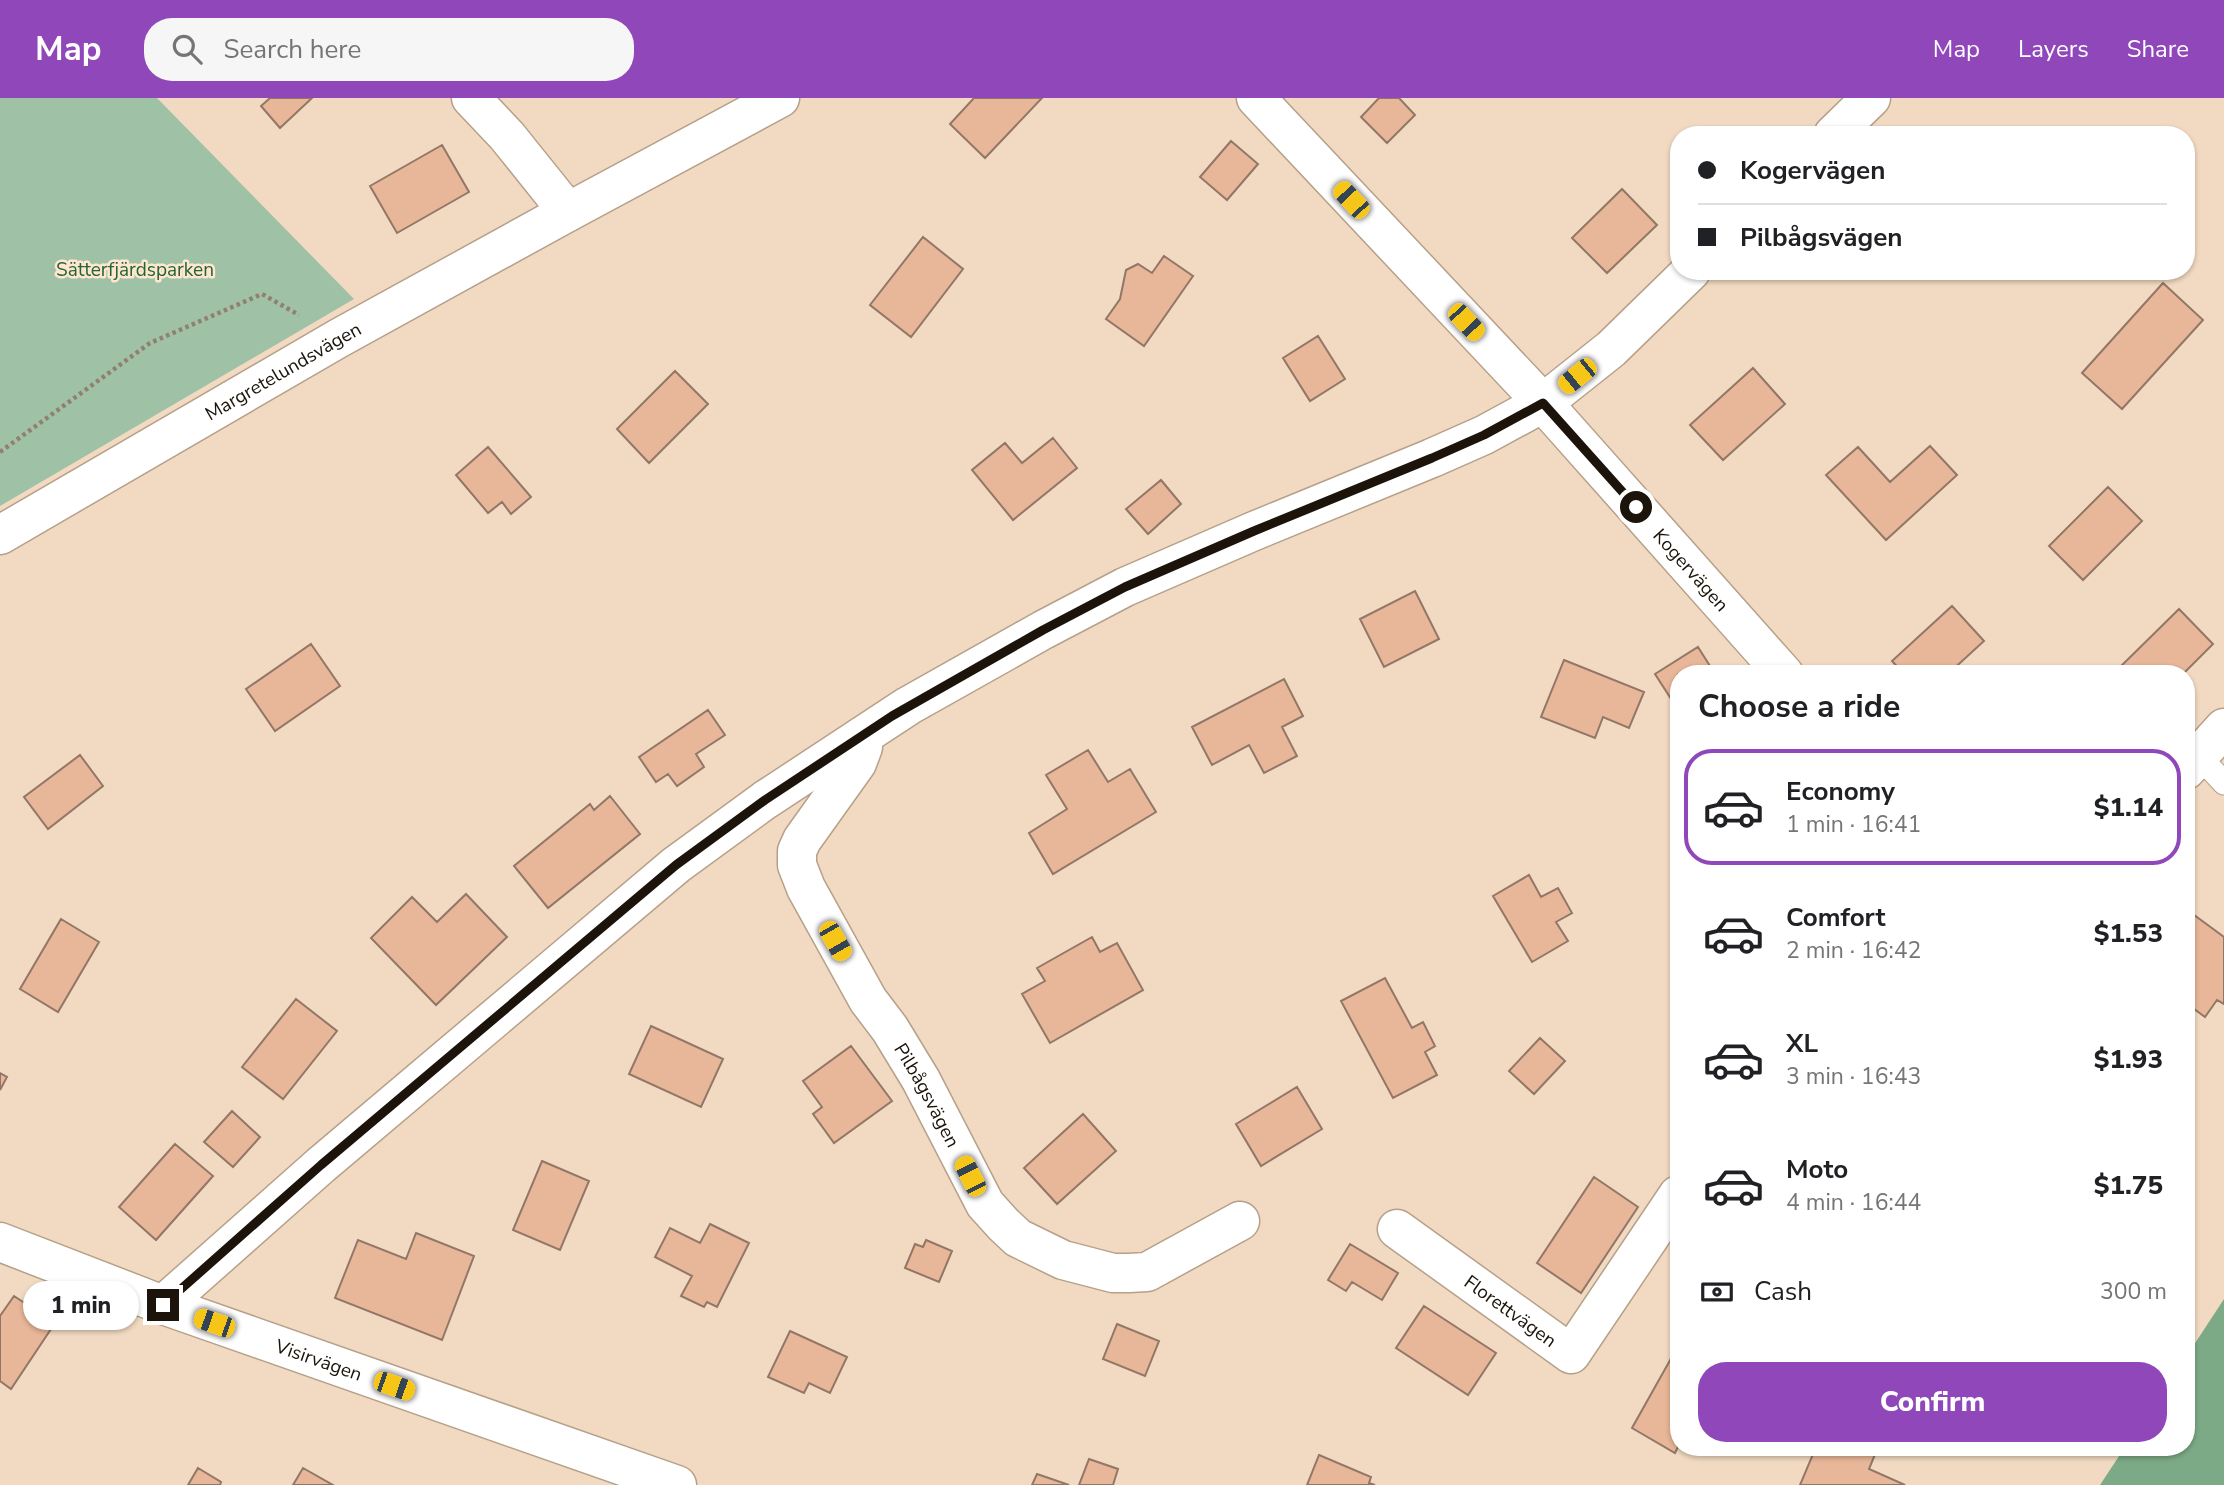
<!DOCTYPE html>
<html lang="en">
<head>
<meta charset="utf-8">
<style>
  body { margin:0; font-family:"Nunito Sans",sans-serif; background:#f6f6f6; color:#202124; height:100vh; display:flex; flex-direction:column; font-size:26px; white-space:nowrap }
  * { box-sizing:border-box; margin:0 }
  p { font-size:23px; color:#757577 }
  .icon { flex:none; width:38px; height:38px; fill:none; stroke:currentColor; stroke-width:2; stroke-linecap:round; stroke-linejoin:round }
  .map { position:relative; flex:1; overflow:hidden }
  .panel { position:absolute; left:1670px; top:567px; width:525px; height:791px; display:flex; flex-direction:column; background:#fff; border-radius:28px; box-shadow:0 2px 5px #0004 }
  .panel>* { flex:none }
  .top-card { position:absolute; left:1670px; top:28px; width:525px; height:154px; border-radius:28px; box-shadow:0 2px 5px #0004; display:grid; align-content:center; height:154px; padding:0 28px; background:#fff }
  .end { position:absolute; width:32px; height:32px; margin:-16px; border:9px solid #1c140b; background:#fff; box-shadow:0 0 0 4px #fff }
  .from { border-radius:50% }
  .bubble { position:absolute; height:49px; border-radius:24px; background:#fff; box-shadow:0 2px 5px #0004; font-size:23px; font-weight:800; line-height:49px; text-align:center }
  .car { position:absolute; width:21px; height:42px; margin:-21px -10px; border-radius:9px; box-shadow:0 0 5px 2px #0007; background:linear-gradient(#f5c518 24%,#345 0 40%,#f5c518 0 76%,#345 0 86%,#f5c518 0) }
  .top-card b { display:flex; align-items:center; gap:24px; height:66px; font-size:26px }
  .top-card b+b { border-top:2px solid #e0e0e0 }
  .top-card i { width:18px; height:18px; background:#202124 }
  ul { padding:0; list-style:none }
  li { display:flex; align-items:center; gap:21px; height:116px; margin:0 14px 10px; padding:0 14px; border:4px solid transparent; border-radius:28px }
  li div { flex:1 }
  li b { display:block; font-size:26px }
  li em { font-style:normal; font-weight:800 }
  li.current { border-color:#8f47ba }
  li>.icon { width:63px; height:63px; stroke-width:1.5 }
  h2 { padding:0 28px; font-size:32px; line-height:84px }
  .pay { display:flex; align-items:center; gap:18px; height:77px; padding:0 28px; font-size:26px }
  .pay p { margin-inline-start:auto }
  .cta { display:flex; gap:14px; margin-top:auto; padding:14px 28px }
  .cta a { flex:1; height:80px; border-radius:28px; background:#8f47ba; color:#fff; font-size:28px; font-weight:800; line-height:80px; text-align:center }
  header { display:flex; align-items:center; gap:42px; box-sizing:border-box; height:98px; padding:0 35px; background:#8f47ba; color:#fff }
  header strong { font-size:33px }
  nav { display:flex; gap:38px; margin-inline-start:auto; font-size:24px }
  .search { width:490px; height:63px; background:#f6f6f6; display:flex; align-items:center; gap:18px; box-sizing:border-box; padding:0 24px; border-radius:28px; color:#757577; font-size:26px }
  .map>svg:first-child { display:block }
  .green { fill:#9fc1a6 }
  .forest { fill:#7caa86 }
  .building { fill:#e8b698; stroke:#927767; stroke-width:2 }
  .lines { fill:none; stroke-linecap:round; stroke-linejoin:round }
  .lane-casing { stroke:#b6a089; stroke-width:25 }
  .street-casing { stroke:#b6a089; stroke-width:41 }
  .path { stroke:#91806f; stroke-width:4.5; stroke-dasharray:3.5 3.5; stroke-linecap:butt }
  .lane { stroke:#fff; stroke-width:23 }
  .street { stroke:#fff; stroke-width:38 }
  .route { stroke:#1c140b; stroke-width:9 }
  .labels { text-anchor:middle; stroke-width:5; stroke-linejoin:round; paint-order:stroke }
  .park-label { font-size:19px; fill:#216537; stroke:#ffe7cf }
  .street-label { font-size:19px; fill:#1c140b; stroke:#ffe7cf }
</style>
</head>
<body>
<header>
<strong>Map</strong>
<div class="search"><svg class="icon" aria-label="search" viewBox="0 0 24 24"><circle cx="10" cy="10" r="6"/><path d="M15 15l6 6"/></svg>Search here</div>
<nav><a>Map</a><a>Layers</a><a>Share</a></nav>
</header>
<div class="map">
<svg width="2224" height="1387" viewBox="0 0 2224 1387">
  <rect width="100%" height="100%" fill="#f2dac2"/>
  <path class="green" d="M0 0H157L354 201 0 408Z"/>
  <path class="forest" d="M2224 1201V1387H2100L2125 1349H2186V1259Z"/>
  <path class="building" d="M270 0H312L280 30 261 8Z
    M974 0H1042L985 60 950 26Z
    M1379 0H1399L1415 17 1387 45 1361 19Z
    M1231 43 1258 66 1227 102 1200 79Z
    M442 47 469 94 397 135 370 88Z
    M1622 91 1657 127 1607 175 1572 140Z
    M923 139 963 171 911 239 870 207Z
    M1164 158 1193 178 1144 248 1106 221 1120 201 1126 172 1138 166 1152 175Z
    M2163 185 2203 222 2122 311 2082 275Z
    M1318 238 1345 281 1310 303 1283 260Z
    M1753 270 1785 306 1723 362 1690 327Z
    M675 273 708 306 649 365 617 331Z
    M1053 340 1077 370 1013 422 972 372 1005 345 1022 365Z
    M1930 348 1957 377 1886 442 1826 377 1858 349 1890 384Z
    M488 349 531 399 511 416 502 404 488 415 456 377Z
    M1161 382 1181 406 1148 436 1126 411Z
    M2108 389 2142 423 2083 482 2049 448Z
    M1415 493 1439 541 1384 569 1360 521Z
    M1952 508 1984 543 1948 576H1904L1892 563Z
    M2179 511 2213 546 2183 576 2114 575Z
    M311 546 340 588 275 633 246 591Z
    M1698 549 1715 576H1678V601L1673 604 1655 576Z
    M1564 562 1644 594 1629 630 1603 619 1595 640 1541 619Z
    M1284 581 1303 618 1282 629 1297 658 1264 675 1249 647 1212 667 1192 629Z
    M708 612 725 637 696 656 704 669 677 688 668 676 656 684 639 659Z
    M1088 652 1108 684 1130 671 1156 714 1053 776 1029 735 1067 711 1046 677Z
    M80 657 103 688 48 731 24 699Z
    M610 698 640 736 548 810 514 768 590 706 594 712Z
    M1529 777 1541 799 1558 790 1572 815 1556 824 1568 843 1532 864 1493 798Z
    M466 796 507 839 436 907 371 840 412 799 437 824Z
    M2186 811 2224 839V906L2217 902 2205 919 2186 905Z
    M61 821 99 844 58 914 20 891Z
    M1092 839 1100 854 1117 845 1143 892 1050 945 1022 896 1045 883 1037 870Z
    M1385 880 1412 930 1423 924 1435 948 1425 954 1437 977 1393 1000 1341 903Z
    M296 901 337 933 283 1001 242 969Z
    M651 928 723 961 701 1009 629 976Z
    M1540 940 1565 963 1534 996 1509 973Z
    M851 948 892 1003 834 1045 813 1016 822 1009 803 983Z
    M0 975 7 979 0 992Z
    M1297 989 1322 1031 1261 1068 1236 1026Z
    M232 1013 260 1039 233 1069 204 1044Z
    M1083 1016 1116 1053 1057 1106 1024 1070Z
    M175 1046 213 1078 156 1142 119 1109Z
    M542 1063 589 1083 560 1152 513 1132Z
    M1594 1079 1638 1109 1581 1195 1537 1165Z
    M710 1126 749 1145 717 1209 707 1204 704 1209 681 1198 692 1178 655 1159 670 1130 700 1145Z
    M416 1135 474 1158 442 1242 335 1200 358 1142 406 1161Z
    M926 1142 952 1153 939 1184 905 1170 915 1146 923 1149Z
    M1350 1146 1398 1175 1382 1202 1352 1184 1346 1193 1328 1182Z
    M14 1198 55 1225 11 1291 0 1283V1218Z
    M1424 1208 1496 1255 1468 1297 1396 1250Z
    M1117 1226 1159 1243 1145 1278 1103 1261Z
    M790 1233 847 1259 830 1295 809 1285 804 1295 768 1279Z
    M1678 1248V1349L1675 1355 1632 1330Z
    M1816 1349H1878L1869 1371 1905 1387H1800Z
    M1319 1357 1371 1379 1369 1385 1375 1387H1307Z
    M1089 1361 1118 1371 1113 1387H1079Z
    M198 1370 221 1384 220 1387H188Z
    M303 1370 333 1387H293Z
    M1037 1376 1069 1387H1032Z"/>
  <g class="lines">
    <defs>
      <path id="lane" d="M2199 658 2224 685"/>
      <g id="street">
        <path d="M471 0 507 38 568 114"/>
        <path id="s1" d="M1256 0 1543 305 1784 576"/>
        <path d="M1833 37 1871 0"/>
        <path id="s2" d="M0 437 339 240 568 114 780 0"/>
        <path id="s3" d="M861 639 863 649 857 665 802 742 797 753V767L806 790 868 902 890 931 921 982 985 1106 1004 1127 1018 1140 1063 1162 1113 1175H1129L1147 1174 1240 1123"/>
        <path d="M2186 672 2224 630"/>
        <path id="s4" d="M1397 1131 1571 1256 1678 1097"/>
        <path id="s5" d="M0 1144 163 1207 677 1387"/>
        <path d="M163 1207 321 1067 676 767 765 702 908 608 1043 532 1125 489 1254 433 1432 360 1484 337 1543 305 1611 251 1691 173"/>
      </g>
    </defs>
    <use href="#lane" class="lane-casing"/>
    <use href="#street" class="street-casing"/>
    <path class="path" d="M0 354 150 245 262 196 299 217"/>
    <use href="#lane" class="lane"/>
    <use href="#street" class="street"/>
  </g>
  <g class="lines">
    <path class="route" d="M163 1207 321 1067 676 767 765 702 892 618 1043 532 1125 489 1254 433 1432 360 1484 337 1543 305 1636 409"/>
  </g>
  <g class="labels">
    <g class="park-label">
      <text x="135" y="178">Sätterfjärdsparken</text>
    </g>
    <g class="street-label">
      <text dy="7" stroke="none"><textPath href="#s2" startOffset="327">Margretelundsvägen</textPath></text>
      <text dy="7" stroke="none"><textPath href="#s1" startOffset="642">Kogervägen</textPath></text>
      <text dy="7" stroke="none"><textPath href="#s3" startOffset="413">Pilbågsvägen</textPath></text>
      <text dy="7" stroke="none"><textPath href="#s4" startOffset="140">Florettvägen</textPath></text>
      <text dy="7" stroke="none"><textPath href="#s5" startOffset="340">Visirvägen</textPath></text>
    </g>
  </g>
</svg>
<i class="end from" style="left:1636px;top:409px"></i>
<i class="end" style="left:163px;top:1207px"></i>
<div class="bubble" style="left:23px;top:1183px;width:116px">1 min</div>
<i class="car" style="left:1351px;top:102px;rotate:317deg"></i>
<i class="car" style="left:1466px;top:224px;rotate:137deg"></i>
<i class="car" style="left:1577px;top:278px;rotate:231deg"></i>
<i class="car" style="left:835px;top:843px;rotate:150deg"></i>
<i class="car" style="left:970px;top:1078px;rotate:333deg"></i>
<i class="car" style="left:214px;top:1225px;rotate:289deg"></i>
<i class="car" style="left:394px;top:1288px;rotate:109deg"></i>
<div class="top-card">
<b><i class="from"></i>Kogervägen</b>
<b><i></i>Pilbågsvägen</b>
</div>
<section class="panel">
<h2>Choose a ride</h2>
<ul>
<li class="current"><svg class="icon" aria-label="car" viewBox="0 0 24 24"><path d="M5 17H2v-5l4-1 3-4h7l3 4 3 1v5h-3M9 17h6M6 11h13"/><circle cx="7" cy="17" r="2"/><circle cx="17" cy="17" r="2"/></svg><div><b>Economy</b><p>1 min · 16:41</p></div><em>$1.14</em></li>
<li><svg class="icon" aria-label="car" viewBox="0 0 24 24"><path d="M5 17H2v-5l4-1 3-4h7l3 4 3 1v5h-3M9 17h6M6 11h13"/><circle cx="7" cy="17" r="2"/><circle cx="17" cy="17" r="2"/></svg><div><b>Comfort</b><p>2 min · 16:42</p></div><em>$1.53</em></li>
<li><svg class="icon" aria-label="car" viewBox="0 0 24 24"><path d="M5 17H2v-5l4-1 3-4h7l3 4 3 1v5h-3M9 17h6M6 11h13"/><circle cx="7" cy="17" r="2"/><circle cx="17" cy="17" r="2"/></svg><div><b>XL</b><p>3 min · 16:43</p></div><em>$1.93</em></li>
<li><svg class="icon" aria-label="car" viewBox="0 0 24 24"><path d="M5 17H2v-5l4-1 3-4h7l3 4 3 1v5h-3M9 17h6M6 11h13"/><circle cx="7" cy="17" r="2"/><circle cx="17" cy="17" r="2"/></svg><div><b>Moto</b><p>4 min · 16:44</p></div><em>$1.75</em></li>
</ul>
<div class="pay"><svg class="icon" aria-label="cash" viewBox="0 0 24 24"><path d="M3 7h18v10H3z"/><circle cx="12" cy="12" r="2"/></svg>Cash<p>300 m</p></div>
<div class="cta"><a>Confirm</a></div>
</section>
</div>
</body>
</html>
